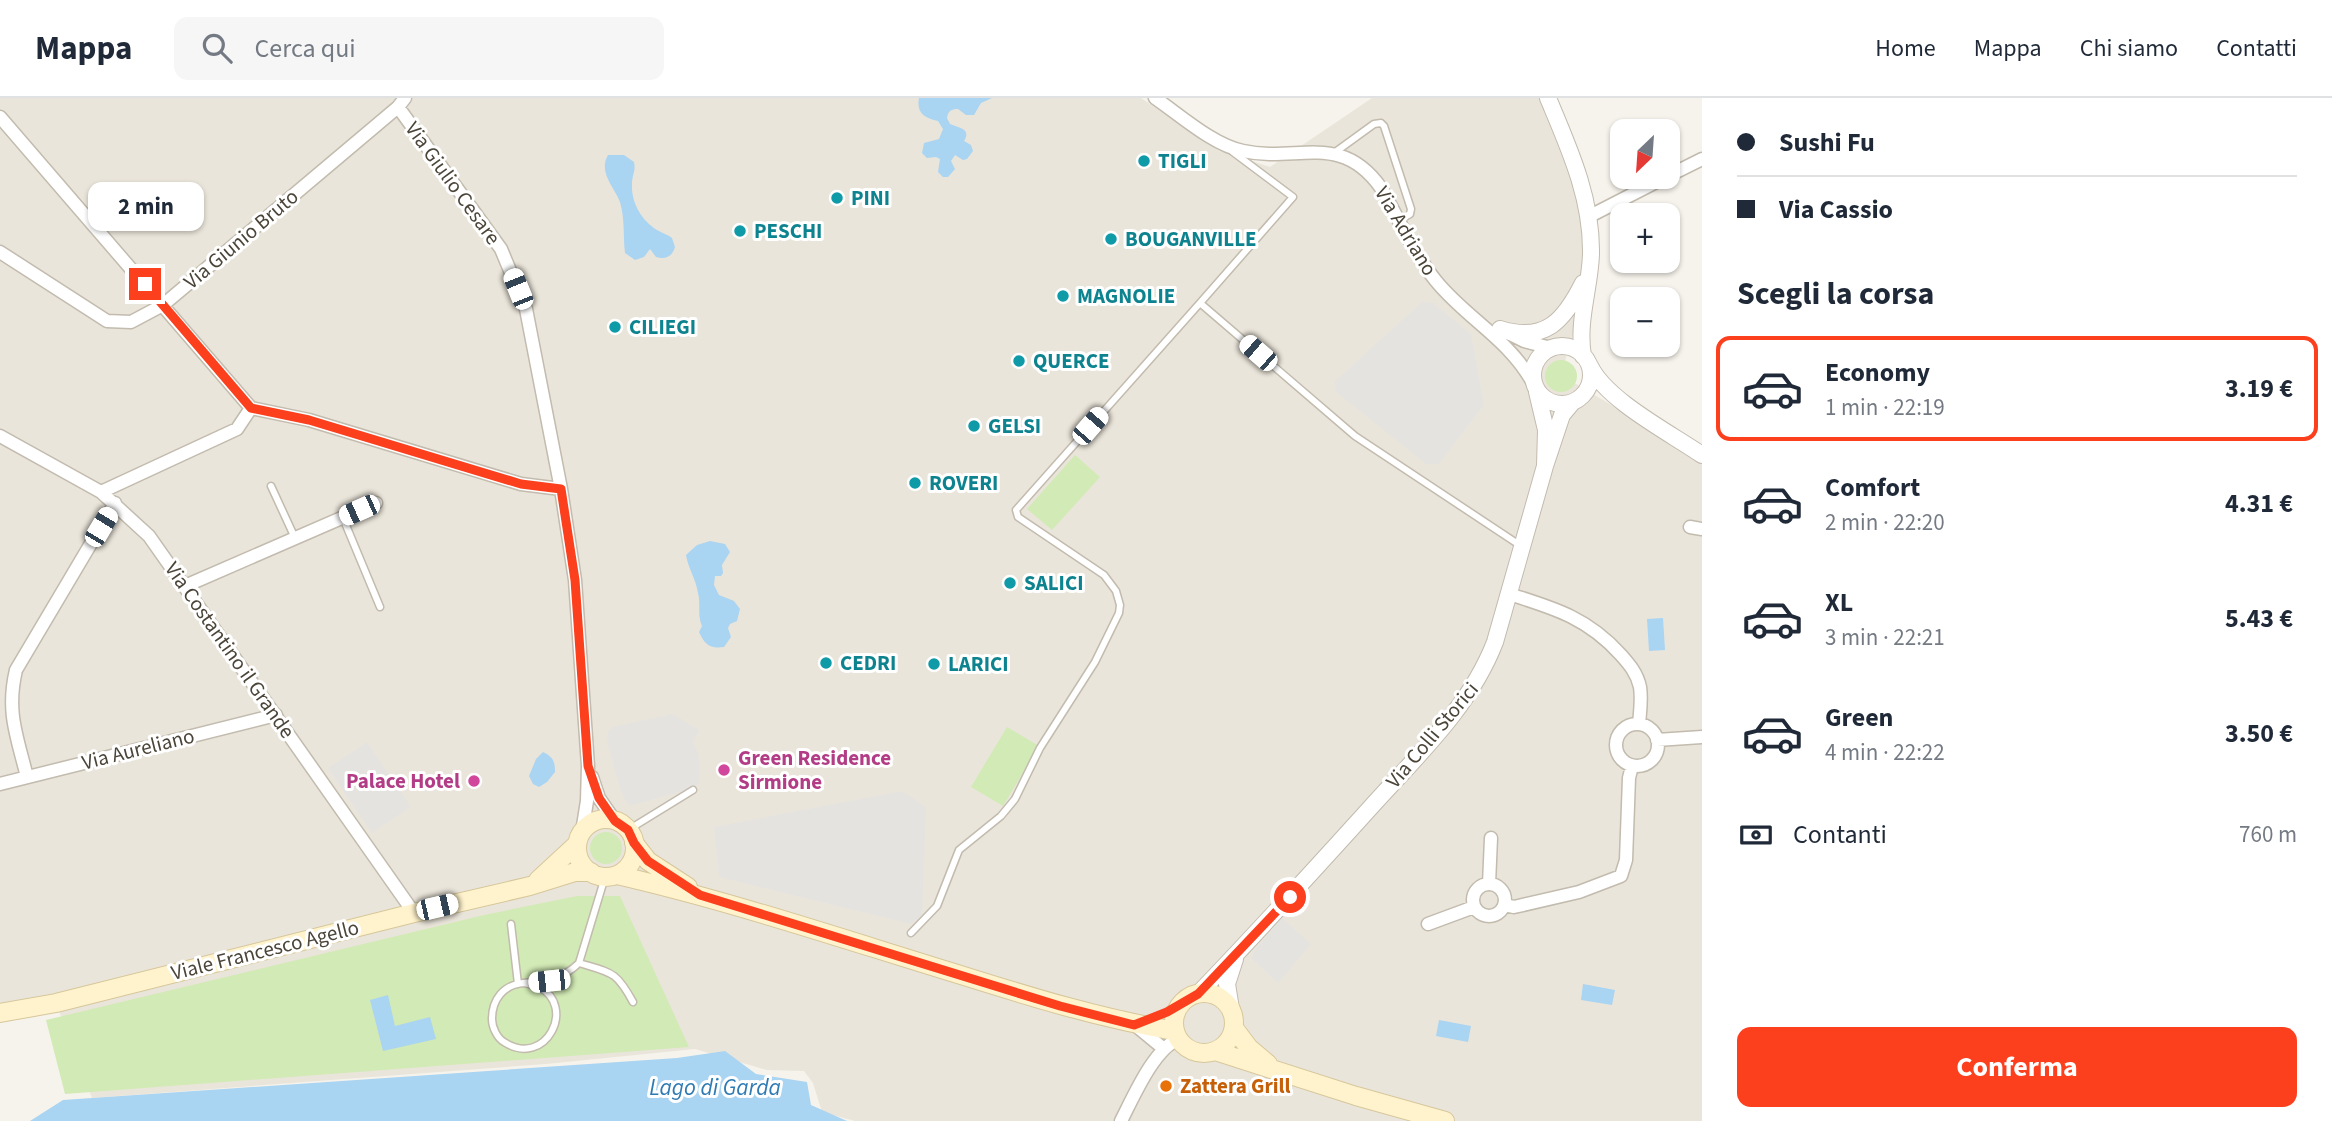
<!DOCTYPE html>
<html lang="it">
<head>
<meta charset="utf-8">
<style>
  body { margin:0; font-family:"Source Sans 3",sans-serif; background:#f6f6f7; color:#1f2937; height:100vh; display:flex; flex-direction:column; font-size:26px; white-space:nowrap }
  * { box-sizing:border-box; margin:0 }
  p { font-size:23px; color:#747a83 }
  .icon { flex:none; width:38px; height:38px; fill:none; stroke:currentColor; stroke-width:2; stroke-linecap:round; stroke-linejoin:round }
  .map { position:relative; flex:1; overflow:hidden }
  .details { display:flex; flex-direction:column; background:#fff; width:630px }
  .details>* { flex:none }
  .banner { display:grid; align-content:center; height:154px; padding:0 35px; background:#fff }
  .needle { width:46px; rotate:205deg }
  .controls { position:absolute; left:1610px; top:21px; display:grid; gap:14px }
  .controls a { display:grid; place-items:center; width:70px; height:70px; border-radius:14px; background:#fff; box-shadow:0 2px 5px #0004; font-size:35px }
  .end { position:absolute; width:32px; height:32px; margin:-16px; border:9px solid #fc3f1d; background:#fff; box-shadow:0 0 0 4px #fff }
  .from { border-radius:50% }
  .bubble { position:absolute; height:49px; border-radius:14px; background:#fff; box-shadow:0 2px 5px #0004; font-size:23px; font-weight:700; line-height:49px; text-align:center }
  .car { position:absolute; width:21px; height:42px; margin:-21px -10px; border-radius:9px; box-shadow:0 0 5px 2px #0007; background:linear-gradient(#fff 24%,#345 0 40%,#fff 0 76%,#345 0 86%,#fff 0) }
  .banner b { display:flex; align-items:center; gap:24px; height:66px; font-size:26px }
  .banner b+b { border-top:2px solid #e0e1e3 }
  .banner i { width:18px; height:18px; background:#1f2937 }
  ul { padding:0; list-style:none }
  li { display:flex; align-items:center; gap:21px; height:105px; margin:0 14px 10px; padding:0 21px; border:4px solid transparent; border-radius:14px }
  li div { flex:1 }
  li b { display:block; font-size:26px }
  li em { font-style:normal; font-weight:700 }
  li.selected { border-color:#fc3f1d }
  li>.icon { width:63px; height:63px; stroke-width:1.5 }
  h2 { padding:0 35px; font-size:32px; line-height:84px }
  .pay { display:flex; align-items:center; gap:18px; height:77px; padding:0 35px; font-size:26px }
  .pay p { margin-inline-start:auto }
  .primary-button { display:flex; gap:14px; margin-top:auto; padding:14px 35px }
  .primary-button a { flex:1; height:80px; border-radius:14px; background:#fc3f1d; color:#fff; font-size:28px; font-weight:700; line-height:80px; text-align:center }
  header { display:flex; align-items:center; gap:42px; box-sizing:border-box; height:98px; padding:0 35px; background:#fff; border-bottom:2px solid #e0e1e3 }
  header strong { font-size:33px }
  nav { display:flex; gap:38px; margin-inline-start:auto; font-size:24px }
  .search { width:490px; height:63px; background:#f6f6f7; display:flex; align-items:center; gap:18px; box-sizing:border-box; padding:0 24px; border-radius:14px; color:#747a83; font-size:26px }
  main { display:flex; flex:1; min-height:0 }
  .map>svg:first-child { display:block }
  .residential { fill:#eae5da }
  .green { fill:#d2eab5 }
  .parking { fill:#e5e3e0 }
  .water { fill:#a9d4f2 }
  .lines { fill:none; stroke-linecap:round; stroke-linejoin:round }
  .service-casing { stroke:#c2bbae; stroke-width:9 }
  .minor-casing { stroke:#c2bbae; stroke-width:15 }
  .tertiary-casing { stroke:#c2bbae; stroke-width:18 }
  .secondary-casing { stroke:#d6c79b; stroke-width:20 }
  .service { stroke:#fff; stroke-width:6 }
  .minor { stroke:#fff; stroke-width:12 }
  .tertiary { stroke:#fff; stroke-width:16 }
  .secondary { stroke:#fff3cd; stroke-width:18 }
  .route { stroke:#fc3f1d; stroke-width:9 }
  .culture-dot { fill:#0f9aa8; stroke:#fff; stroke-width:2.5 }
  .hotel-dot { fill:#d1479c; stroke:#fff; stroke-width:2.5 }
  .food-dot { fill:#e8710a; stroke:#fff; stroke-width:2.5 }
  .labels { text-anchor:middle; stroke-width:6; stroke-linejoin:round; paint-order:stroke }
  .culture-label { font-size:21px; font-weight:bold; fill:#0d838f; stroke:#fff; text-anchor:start }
  .street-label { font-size:21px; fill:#4b4439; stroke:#fff }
  .hotel-label { font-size:21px; font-weight:bold; fill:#b23c85; stroke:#fff; text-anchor:start }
  .food-label { font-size:21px; font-weight:bold; fill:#c56008; stroke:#fff; text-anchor:start }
  .water-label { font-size:23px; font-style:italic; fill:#2e7ab2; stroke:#fff }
</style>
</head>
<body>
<header>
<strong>Mappa</strong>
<div class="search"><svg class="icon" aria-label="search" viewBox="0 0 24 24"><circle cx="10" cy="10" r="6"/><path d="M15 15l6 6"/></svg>Cerca qui</div>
<nav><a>Home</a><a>Mappa</a><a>Chi siamo</a><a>Contatti</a></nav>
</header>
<main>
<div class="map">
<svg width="1702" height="1023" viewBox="0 0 1702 1023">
  <rect width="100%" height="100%" fill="#f6f3ec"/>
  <path class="residential" d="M0 0H1141L1218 52 1270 69 1372 0H1548L1584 96 1587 188 1561 277 1702 361V1023H855L822 1014 813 985 804 973 767 972 695 951 546 966 92 1000 56 905 0 915Z"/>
  <path class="green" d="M1545 278a16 16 0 1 1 32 0a16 16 0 1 1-32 0Z
    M1075 357 1100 379 1052 432 1027 411Z
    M1007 629 1039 648 1003 708 971 689Z
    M590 750a16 16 0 1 1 32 0a16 16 0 1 1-32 0Z
    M577 798H620L689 949 65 996 46 922 484 817Z"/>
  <path class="parking" d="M1422 204 1433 205 1471 236 1484 307 1439 366H1426L1336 294 1335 283Z
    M673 616 699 632 693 643 699 658 700 684 694 690 629 708 621 694 607 643 608 633 612 629Z
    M367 644 411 709 372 735 328 670Z
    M902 693 926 709 922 817 911 826 719 779 714 729Z
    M1282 820 1311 846 1278 885 1251 860 1258 848Z"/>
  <path class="water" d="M919 0H992L981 5 974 17H966L958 11C951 11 948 13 947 20L950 26C958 30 972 30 964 43L971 47 973 53 967 61 963 62 955 57 951 63 955 71 948 79H943L938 74 940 61 936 59 927 60 922 55 924 45 939 41 943 31 938 23C925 20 916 15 919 0Z
    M608 57H624L634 64C636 73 632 77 632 86 631 104 641 122 657 132 662 135 667 136 672 140L675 149C672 159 665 162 656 159L650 151 644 159 635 162 625 155C623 138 625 121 620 104 614 89 598 74 608 57Z
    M710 443 725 446 730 454 722 467 723 475 721 478H715L714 487 719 497 734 503 740 511 737 523 730 526 728 530 731 539 724 549C710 551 705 547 699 534L702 528C697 517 701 506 698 495 696 481 688 470 686 457L697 447Z
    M1663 520 1665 552 1649 553 1647 521Z
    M543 654C553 659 555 663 555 674L547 684 539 689 533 686 529 678 536 661Z
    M1583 886 1615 892 1612 907 1581 902Z
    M388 897 395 928 430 919 436 941 383 953 370 902Z
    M1439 922 1471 928 1468 944 1436 938Z
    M725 953 756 976 807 984 811 1007 847 1023H30L63 1002 677 960Z"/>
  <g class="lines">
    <defs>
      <path id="service" d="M1233 54 1293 99 1200 205 1355 338 1521 448
        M1334 55 1374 26 1381 25 1384 28 1411 111 1410 116 1399 122
        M271 388 295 440
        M343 420 380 509
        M628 732 693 692
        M511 826 518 886
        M911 835 937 808 959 752 1001 718 1015 701 1040 650 1095 564 1119 515 1120 507 1116 493 1104 477 1018 419 1016 412 1200 205
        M579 865C612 875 616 873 633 904
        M523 885C503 887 492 902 492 921 492 929 497 940 504 944 546 971 577 908 539 889 534 887 528 886 523 885 545 883 563 881 579 865L605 779"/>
      <path id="minor" d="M1155 0C1180 17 1213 47 1243 53 1297 65 1341 33 1381 90 1399 121 1414 156 1436 183 1467 221 1508 240 1533 285
        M398 9 501 151 526 211 561 391 575 482 588 668 587 703 582 734
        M0 19 251 310 309 322 521 386 561 391
        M1668 78 1702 61
        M1588 119 1666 79
        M0 154 107 223 131 224 163 207 398 9 405 0
        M1510 236 1524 243 1551 250
        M0 338 101 394 149 438 414 815
        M101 394 237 331 251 310
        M1690 429 1702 431
        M185 488 376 405
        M1509 496C1554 510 1588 520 1621 557 1629 566 1637 575 1640 589 1642 601 1640 614 1639 626
        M1616 647a21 21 0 1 1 42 0a21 21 0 1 1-42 0Z
        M1657 642 1702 639
        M27 679C17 638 6 614 16 572L115 405
        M592 679 599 700 615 723
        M0 686 276 617
        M1473 802a16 16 0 1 1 32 0a16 16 0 1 1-32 0Z
        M1489 786 1491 740
        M1504 807 1514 809 1579 794 1621 778 1626 762 1629 680 1632 668
        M1428 826 1474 809
        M1135 927 1164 951
        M1121 1023C1133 1000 1154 950 1179 941"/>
      <path id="tertiary" d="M1548 0C1569 50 1592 100 1591 156 1590 190 1577 223 1583 258
        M1500 231C1545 245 1564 223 1583 185
        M1533 277a29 29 0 1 1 58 0a29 29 0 1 1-58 0Z
        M1590 268C1606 302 1670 335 1702 357
        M1537 294 1546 332 1545 368 1562 317 1572 305
        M1198 896C1257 835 1314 772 1371 709 1417 658 1470 609 1495 544L1545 368
        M1231 911 1227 886 1235 861"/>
      <path id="secondary" d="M577 750a29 29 0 1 1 58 0a29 29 0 1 1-58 0Z
        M634 745 648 763 688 789
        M617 777C734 804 849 843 964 878 1034 900 1103 921 1175 933
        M538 782 577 746
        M1174 925a30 30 0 1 1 60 0a30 30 0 1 1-60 0Z
        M0 915 56 905 414 815 530 788 575 774H591
        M1234 930 1249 950 1268 966
        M1215 953 1356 998 1445 1023"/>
    </defs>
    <use href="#service" class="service-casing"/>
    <use href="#minor" class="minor-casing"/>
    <use href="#tertiary" class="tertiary-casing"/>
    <use href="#secondary" class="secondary-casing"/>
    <use href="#service" class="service"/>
    <use href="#minor" class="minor"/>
    <use href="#tertiary" class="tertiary"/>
    <use href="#secondary" class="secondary"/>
  </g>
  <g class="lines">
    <path class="route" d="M145 186 251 310 309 322 521 386 561 391 575 482 588 668 599 700 615 723 628 732 634 745 648 763 700 797 1060 908 1134 927 1167 914 1198 896 1290 799"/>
  </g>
  <g class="culture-dot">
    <circle cx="1144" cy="63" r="7"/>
    <circle cx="837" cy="100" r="7"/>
    <circle cx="740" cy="133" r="7"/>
    <circle cx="1111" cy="141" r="7"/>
    <circle cx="1063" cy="198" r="7"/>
    <circle cx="615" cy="229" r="7"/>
    <circle cx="1019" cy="263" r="7"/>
    <circle cx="974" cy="328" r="7"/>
    <circle cx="915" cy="385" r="7"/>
    <circle cx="1010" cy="485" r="7"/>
    <circle cx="826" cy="565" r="7"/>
    <circle cx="934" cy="566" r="7"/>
  </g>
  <g class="hotel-dot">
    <circle cx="724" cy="672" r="7"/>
    <circle cx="474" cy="683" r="7"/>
  </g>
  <circle class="food-dot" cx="1166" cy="988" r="7"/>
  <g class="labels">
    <g class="culture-label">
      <text x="1158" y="70">TIGLI</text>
      <text x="851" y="107">PINI</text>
      <text x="754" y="140">PESCHI</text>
      <text x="1125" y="148">BOUGANVILLE</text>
      <text x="1077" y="205">MAGNOLIE</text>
      <text x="629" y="236">CILIEGI</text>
      <text x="1033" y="270">QUERCE</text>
      <text x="988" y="335">GELSI</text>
      <text x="929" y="392">ROVERI</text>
      <text x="1024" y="492">SALICI</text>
      <text x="840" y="572">CEDRI</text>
      <text x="948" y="573">LARICI</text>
    </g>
    <g class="street-label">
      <text transform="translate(453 85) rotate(54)" y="7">Via Giulio Cesare</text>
      <text transform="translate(1406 133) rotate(59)" y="7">Via Adriano</text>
      <text transform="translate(241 141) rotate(-40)" y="7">Via Giunio Bruto</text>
      <text transform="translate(230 552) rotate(55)" y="7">Via Costantino il Grande</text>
      <text transform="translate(1432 637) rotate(-50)" y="7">Via Colli Storici</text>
      <text transform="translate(138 651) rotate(-14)" y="7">Via Aureliano</text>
      <text transform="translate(265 852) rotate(-14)" y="7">Viale Francesco Agello</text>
    </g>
    <g class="hotel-label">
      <text x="738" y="667">Green Residence<tspan x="738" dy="24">Sirmione</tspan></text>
      <text x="460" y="690" text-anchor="end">Palace Hotel</text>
    </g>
    <g class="food-label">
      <text x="1180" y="995">Zattera Grill</text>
    </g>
    <g class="water-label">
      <text x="715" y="997">Lago di Garda</text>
    </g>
  </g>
</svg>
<div class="controls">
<a><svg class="needle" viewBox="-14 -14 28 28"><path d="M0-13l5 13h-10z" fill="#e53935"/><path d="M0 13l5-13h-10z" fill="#747a83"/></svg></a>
<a>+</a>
<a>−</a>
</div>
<i class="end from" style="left:1290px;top:799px"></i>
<i class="end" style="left:145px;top:186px"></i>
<div class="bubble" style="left:88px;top:84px;width:116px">2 min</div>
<i class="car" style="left:518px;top:191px;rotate:338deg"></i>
<i class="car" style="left:1258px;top:255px;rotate:311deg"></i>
<i class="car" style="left:1090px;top:328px;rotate:41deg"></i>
<i class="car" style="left:359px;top:412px;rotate:246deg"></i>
<i class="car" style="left:101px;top:429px;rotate:31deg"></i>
<i class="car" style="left:437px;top:809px;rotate:77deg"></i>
<i class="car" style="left:549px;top:883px;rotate:264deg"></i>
</div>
<section class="details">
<div class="banner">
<b><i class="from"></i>Sushi Fu</b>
<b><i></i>Via Cassio</b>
</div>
<h2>Scegli la corsa</h2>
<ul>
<li class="selected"><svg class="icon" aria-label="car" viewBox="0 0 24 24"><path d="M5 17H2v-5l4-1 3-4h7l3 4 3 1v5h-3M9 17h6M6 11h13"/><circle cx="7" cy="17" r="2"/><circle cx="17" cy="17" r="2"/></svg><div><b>Economy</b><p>1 min · 22:19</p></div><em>3.19 €</em></li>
<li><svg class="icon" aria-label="car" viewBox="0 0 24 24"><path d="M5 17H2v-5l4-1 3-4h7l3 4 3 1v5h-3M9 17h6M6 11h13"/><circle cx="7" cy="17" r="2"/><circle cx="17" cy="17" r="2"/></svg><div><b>Comfort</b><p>2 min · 22:20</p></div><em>4.31 €</em></li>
<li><svg class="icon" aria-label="car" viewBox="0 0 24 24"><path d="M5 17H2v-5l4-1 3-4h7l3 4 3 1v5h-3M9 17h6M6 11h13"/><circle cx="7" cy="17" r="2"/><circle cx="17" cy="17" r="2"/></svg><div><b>XL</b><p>3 min · 22:21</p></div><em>5.43 €</em></li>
<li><svg class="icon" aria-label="car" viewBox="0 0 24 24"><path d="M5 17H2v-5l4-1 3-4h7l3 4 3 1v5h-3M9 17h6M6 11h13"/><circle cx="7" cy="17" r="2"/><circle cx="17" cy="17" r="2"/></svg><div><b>Green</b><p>4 min · 22:22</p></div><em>3.50 €</em></li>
</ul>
<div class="pay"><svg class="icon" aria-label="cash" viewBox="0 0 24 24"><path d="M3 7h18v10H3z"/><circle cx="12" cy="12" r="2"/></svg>Contanti<p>760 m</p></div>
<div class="primary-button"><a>Conferma</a></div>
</section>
</main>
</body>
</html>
